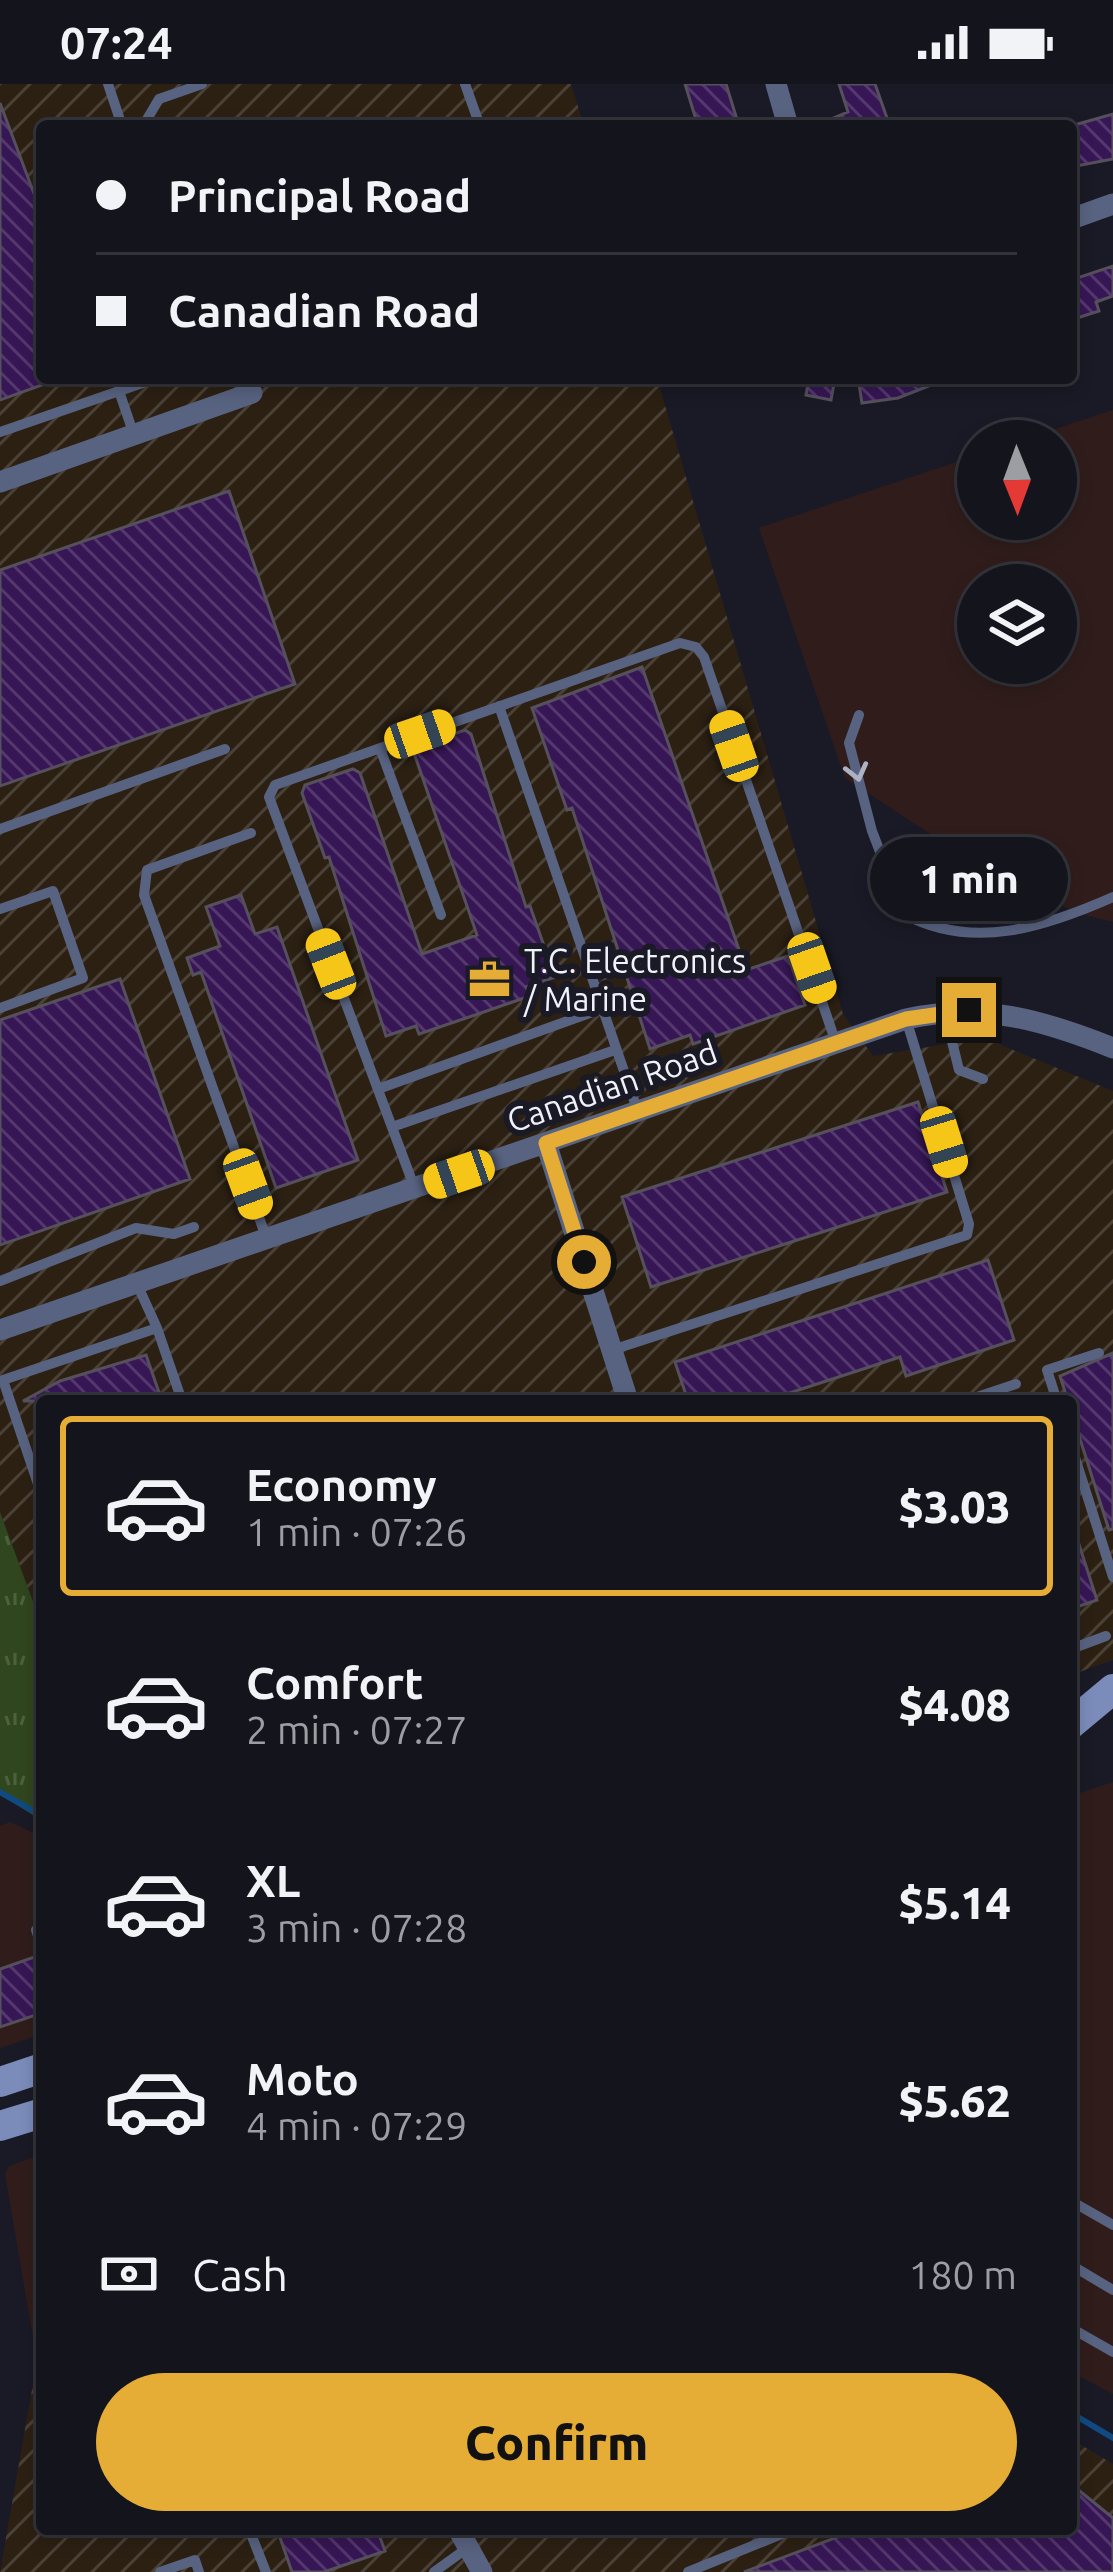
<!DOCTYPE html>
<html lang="en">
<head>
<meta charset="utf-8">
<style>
  body { margin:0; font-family:Ubuntu,sans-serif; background:#212129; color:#f1f3f6; height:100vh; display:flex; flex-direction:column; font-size:45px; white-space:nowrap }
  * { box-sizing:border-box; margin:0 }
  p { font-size:39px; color:#9d9ea3 }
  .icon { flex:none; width:66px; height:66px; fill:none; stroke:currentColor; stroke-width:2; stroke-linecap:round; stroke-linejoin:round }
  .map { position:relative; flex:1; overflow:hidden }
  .side { position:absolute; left:36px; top:1311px; width:1041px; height:1140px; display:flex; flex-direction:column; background:#14141c; border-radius:12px; box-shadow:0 6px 18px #0003,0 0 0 3px #33333b }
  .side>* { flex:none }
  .guide { position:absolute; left:36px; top:36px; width:1041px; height:264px; border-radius:12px; box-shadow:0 6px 18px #0003,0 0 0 3px #33333b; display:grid; align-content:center; height:264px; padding:0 60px; background:#14141c }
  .needle { width:78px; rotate:179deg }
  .fabs { position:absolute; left:957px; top:336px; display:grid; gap:24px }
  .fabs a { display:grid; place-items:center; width:120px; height:120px; border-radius:50%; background:#14141c; box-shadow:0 6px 18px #0003,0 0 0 3px #33333b; font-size:60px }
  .end { position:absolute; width:54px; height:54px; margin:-27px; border:15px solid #e5ad35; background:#111; box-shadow:0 0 0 6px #111 }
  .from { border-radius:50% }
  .bubble { position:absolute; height:84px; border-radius:42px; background:#14141c; box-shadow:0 6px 18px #0003,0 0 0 3px #33333b; font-size:39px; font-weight:800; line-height:84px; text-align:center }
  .car { position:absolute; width:36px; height:72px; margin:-36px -18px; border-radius:15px; box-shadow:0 0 9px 3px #0007; background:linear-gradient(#f5c518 24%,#345 0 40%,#f5c518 0 76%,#345 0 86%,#f5c518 0) }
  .guide b { display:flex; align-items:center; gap:42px; height:114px; font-size:45px }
  .guide b+b { border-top:3px solid #33333b }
  .guide i { width:30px; height:30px; background:#f1f3f6 }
  ul { padding:21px 0 0; list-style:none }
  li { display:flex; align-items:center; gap:36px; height:180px; margin:0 24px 18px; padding:0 36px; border:6px solid transparent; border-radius:12px }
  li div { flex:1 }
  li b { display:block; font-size:45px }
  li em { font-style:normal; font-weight:800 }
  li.current { border-color:#e5ad35 }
  li>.icon { width:108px; height:108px; stroke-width:1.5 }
  .pay { display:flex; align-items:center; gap:30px; height:132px; padding:0 60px; font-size:45px }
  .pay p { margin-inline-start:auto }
  .cta { display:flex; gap:24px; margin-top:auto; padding:24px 60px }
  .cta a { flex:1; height:138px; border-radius:72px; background:#e5ad35; color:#111; font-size:48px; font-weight:800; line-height:138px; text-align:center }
  .status { display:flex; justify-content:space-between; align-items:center; height:84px; padding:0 60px; background:#14141c; direction:ltr }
  .status svg { height:33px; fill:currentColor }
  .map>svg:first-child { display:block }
  .commercial { fill:#301d1b; fill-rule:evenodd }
  .industrial { fill:url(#industrial-furrows) }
  .grass { fill:url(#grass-tufts) }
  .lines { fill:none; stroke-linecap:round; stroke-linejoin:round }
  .stream { stroke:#0f4a82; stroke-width:6 }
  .building { fill:url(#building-back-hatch); stroke:#55505c; stroke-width:3 }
  .lane { stroke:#586381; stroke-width:10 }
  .street { stroke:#586381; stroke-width:21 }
  .secondary { stroke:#7b8cbb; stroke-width:30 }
  .oneway { stroke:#acb1c3 }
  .route { stroke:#e5ad35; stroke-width:15 }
  .labels { text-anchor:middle; stroke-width:12; stroke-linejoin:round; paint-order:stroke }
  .poi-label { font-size:33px; fill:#f0f1f9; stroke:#1a1a26; text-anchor:start }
  .street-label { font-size:33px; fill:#f0f1f9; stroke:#1a1a26 }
</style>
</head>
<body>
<div class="status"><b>07:24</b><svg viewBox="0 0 49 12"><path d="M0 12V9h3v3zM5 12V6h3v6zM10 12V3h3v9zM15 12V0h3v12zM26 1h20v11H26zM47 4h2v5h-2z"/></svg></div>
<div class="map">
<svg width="1113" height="2488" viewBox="0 0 1113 2488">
  <defs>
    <pattern id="industrial-furrows" width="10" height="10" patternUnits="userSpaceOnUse" patternTransform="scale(3)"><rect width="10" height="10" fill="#2c2013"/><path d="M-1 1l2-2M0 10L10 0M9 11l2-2" fill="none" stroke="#4b4136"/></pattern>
    <pattern id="grass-tufts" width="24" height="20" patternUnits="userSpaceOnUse" patternTransform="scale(3)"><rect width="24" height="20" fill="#30461e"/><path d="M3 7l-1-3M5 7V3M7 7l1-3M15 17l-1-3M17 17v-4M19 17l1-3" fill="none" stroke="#4e613f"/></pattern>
    <pattern id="building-back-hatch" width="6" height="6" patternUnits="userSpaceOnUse" patternTransform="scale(3)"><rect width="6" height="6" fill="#371655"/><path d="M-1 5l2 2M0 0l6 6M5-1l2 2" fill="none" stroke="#54386e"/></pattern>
  </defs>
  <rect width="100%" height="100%" fill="#1a1a26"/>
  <path class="commercial" d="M1113 326V838L1077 829 973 778 845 694 759 444 978 371V435H1056V357H1020ZM978 501H1056V579H978Z
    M1113 1698V2310L1071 2288V1712Z
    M10 1738 42 1753V1950L0 1964V1742Z
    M42 2070V2275L37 2277 5 2090 9 2082Z"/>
  <path class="industrial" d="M0 0H571L584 42H42V294H657L843 930 873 972 984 954 1113 1007V1576L1071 1591V1317H42V1542L0 1428Z
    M42 2276V2445H1071V2355L1113 2380V2488H0L37 2277Z"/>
  <path class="grass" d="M0 1428 42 1542V1737L0 1710Z"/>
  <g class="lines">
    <path class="stream" d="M0 1708 42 1732
      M1071 2329 1113 2354"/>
  </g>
  <path class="building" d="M685 0H726L739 42H698Z
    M839 0H875L888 37 815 42 848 28Z
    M0 19 42 131V301L0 316Z
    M1113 30V75L1071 83V42Z
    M1113 182V212L1096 218 1099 227 1071 236V196Z
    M809 294H835L831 316 806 311Z
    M858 294H939V298L898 314 862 319Z
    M229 407 295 600 0 702V486Z
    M642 583 746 886 788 872 805 921 693 960 690 951 650 965 572 724 567 726 532 624Z
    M465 646 471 650 526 823 530 822 555 893 526 903 530 912 478 930 419 950 416 942 386 952 329 773 325 774 302 709 305 701 353 685 360 689 422 870 477 851 414 669 417 663Z
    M241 811 255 850 277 843 358 1076 276 1104 201 888 193 891 187 874 220 862 206 823Z
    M120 895 190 1095 0 1161V936Z
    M918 1018 947 1108 651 1203 622 1113Z
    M988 1176 1014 1256 906 1292 900 1273 765 1317H688L675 1278Z
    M1113 1269V1445L1109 1446 1060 1292Z
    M146 1271 162 1317H23L60 1297Z
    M1074 1445 1097 1516 1071 1525V1446Z
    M37 1872 42 1874V1929L0 1943V1885Z
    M1071 2400 1113 2434V2488H744L859 2445H1071Z
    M277 2445H377L385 2467 324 2488H292Z"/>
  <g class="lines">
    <path class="lane" d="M108 0 122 42
      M465 0 480 42
      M143 42 159 15 202 0
      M119 307 134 351
      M0 348 157 294
      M499 622 638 1028
      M859 631 849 659 872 747 904 830C973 867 1045 843 1113 813
      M380 664 441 831
      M0 745 225 665
      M251 749 147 786 144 811 266 1153
      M0 825 53 807 83 894 0 924
      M945 929 959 986 983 995
      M378 1005 601 925
      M392 1043 615 966
      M415 1105 269 713 275 701 680 559 696 563 704 573 836 959
      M0 1197 136 1144 174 1150 194 1143
      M157 1244 182 1317
      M612 1266 967 1151 969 1140 906 935
      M3 1296 42 1412
      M0 1297 157 1244 137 1200
      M965 1317 1016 1300
      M1057 1317 1047 1286 1099 1269
      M1071 1361 1113 1493
      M1071 1565 1106 1552
      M36 1846 42 1864
      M1071 2117 1113 2141
      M1071 2181 1113 2206
      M1071 2244 1113 2268
      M249 2445 266 2488
      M160 2488 195 2476 199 2488
      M434 2488 466 2465
      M688 2488 794 2445"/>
    <path class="street" d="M776 0 788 42
      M1071 135 1113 120
      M0 398 252 309
      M546 1059 628 1317
      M0 1246 906 935C982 918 1043 936 1113 964
      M458 2445 482 2488"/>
    <path class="secondary" d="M1071 1640 1113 1605
      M0 1998 42 1984
      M0 2042 42 2029"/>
  </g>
  <defs><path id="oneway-chevron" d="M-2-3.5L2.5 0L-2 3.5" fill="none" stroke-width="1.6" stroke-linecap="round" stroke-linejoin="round" transform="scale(3)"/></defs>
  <use class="oneway" href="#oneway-chevron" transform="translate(857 688) rotate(76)"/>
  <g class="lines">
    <path class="route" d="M584 1178 546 1059 906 935 969 926"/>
  </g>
  <defs>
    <symbol id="office-bare" viewBox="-9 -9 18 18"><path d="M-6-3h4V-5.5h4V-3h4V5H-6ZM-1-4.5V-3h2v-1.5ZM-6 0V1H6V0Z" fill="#e5ad35" stroke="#1a1a26" stroke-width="2.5" paint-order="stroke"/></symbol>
  </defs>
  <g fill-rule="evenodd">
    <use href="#office-bare" x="460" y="866" width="59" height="59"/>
  </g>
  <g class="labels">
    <g class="poi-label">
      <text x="524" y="889">T.C. Electronics<tspan x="524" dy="38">/ Marine</tspan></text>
    </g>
    <g class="street-label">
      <text transform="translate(612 1002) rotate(-19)" y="12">Canadian Road</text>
    </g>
  </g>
</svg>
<div class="fabs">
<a><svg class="needle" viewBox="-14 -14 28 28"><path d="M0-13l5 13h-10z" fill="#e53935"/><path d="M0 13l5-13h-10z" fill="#9d9ea3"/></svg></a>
<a><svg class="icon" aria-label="layers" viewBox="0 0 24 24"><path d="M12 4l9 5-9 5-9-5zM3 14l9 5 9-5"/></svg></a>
</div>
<i class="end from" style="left:584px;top:1178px"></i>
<i class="end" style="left:969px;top:926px"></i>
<div class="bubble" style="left:870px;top:753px;width:198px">1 min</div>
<i class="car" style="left:420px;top:650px;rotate:71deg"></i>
<i class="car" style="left:734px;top:662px;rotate:341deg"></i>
<i class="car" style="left:331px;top:880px;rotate:339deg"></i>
<i class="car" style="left:812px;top:884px;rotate:161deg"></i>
<i class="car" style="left:944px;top:1058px;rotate:163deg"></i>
<i class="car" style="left:459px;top:1090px;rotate:251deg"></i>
<i class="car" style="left:248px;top:1100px;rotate:160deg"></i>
<div class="guide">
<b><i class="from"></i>Principal Road</b>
<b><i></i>Canadian Road</b>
</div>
<section class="side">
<ul>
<li class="current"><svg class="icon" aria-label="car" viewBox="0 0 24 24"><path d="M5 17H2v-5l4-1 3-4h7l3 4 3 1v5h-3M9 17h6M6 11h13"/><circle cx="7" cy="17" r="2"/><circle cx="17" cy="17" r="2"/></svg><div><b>Economy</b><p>1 min · 07:26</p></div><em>$3.03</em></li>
<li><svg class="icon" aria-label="car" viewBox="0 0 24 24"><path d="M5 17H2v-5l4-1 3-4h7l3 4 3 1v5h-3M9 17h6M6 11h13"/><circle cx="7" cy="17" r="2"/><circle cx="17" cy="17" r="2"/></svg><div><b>Comfort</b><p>2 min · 07:27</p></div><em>$4.08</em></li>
<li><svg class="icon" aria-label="car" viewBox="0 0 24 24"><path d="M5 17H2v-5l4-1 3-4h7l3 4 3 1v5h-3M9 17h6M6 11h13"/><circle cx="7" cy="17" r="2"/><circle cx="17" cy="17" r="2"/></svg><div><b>XL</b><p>3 min · 07:28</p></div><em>$5.14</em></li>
<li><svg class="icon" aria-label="car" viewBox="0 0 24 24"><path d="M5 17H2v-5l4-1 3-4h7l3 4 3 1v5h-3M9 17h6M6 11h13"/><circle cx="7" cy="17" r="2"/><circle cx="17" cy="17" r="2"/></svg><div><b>Moto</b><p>4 min · 07:29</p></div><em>$5.62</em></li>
</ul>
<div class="pay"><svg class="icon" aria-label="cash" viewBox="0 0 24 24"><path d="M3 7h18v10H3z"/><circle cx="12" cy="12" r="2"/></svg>Cash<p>180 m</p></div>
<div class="cta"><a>Confirm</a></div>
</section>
</div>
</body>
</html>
